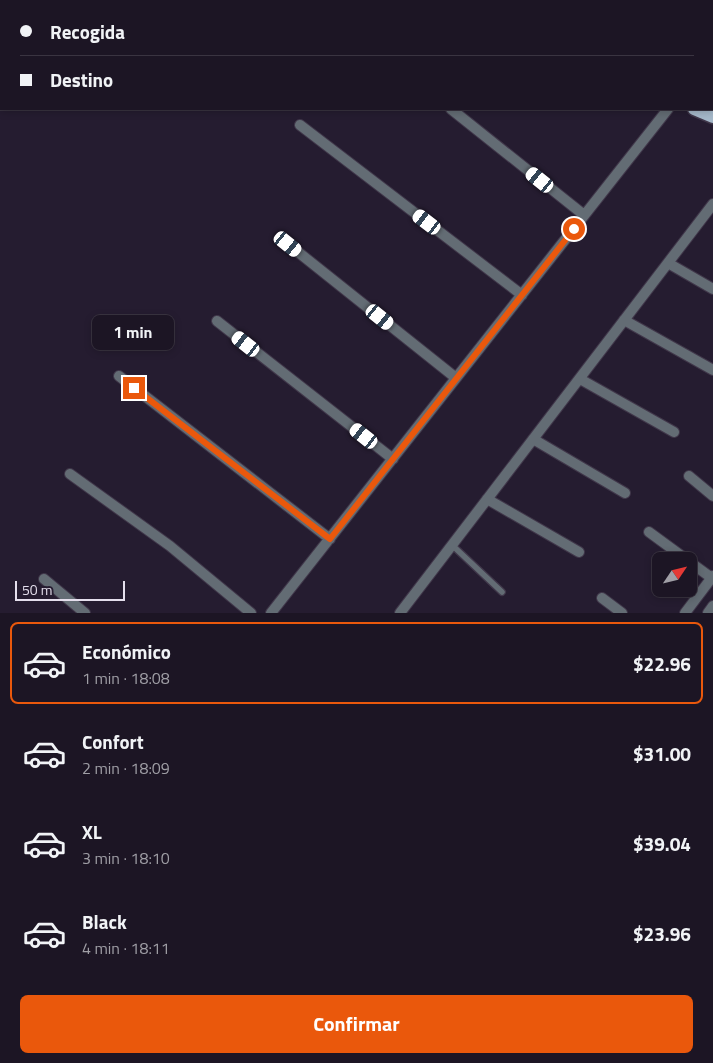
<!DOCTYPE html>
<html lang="es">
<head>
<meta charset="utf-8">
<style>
  body { margin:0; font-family:"Titillium Web",sans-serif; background:#292231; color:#f1f3f6; height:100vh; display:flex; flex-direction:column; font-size:19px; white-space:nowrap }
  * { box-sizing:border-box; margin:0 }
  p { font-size:16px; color:#a09fa6 }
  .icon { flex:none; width:28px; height:28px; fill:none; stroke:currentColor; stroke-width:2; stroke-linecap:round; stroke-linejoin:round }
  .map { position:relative; height:613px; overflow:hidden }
  .side { display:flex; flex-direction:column; background:#1c1524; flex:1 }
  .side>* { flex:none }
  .hud { position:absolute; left:0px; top:0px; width:714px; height:110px; box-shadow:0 2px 8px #0003,0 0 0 1px #3a3441; display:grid; align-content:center; height:110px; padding:0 20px; background:#1c1524 }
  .needle { width:32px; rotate:55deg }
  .fabs { position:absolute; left:652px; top:552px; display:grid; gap:10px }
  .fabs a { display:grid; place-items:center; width:45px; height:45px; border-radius:8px; background:#1c1524; box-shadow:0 2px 8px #0003,0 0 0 1px #3a3441; font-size:25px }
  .scale { position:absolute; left:15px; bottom:12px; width:110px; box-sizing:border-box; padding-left:5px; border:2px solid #e5dfed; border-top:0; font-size:14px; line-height:18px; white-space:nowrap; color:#e5dfed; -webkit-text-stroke:4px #251c30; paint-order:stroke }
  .end { position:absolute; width:22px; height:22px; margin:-11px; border:6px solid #ea580c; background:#fff; box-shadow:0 0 0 2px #fff }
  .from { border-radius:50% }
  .bubble { position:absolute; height:35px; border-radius:8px; background:#1c1524; box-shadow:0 2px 8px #0003,0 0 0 1px #3a3441; font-size:16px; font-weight:700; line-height:35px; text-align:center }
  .car { position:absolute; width:15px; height:30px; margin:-15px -8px; border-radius:6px; box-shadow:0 0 4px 1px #0007; background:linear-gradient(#fff 24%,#345 0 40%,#fff 0 76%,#345 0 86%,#fff 0) }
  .hud b { display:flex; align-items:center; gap:18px; height:48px; font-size:19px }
  .hud b+b { border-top:1px solid #3a3441 }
  .hud i { width:12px; height:12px; background:#f1f3f6 }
  ul { padding:9px 0 0; list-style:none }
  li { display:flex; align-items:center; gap:15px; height:82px; margin:0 10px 8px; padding:0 10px; border:2px solid transparent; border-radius:8px }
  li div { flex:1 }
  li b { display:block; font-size:19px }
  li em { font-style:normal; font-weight:700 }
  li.on { border-color:#ea580c }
  li>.icon { width:45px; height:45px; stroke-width:1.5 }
  .button { display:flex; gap:10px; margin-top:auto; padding:10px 20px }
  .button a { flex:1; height:58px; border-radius:8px; background:#ea580c; color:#fff; font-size:20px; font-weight:700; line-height:58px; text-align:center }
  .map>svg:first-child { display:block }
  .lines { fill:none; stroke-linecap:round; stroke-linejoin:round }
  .lane-casing { stroke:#40374a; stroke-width:8 }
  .street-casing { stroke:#40374a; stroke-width:12 }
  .primary-casing { stroke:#40374a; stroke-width:15 }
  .lane { stroke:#636c74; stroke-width:5.5 }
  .street { stroke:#636c74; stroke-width:10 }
  .primary { stroke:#a5b8c9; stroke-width:12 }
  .route { stroke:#ea580c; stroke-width:6 }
</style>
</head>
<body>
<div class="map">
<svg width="713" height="613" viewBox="0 0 713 613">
  <rect width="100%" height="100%" fill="#251c30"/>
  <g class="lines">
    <defs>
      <path id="lane" d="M452 545 502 592"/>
      <path id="street" d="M136 0 137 1
        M635 0 636 1
        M649 1V0
        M712 53H713
        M451 109 584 215
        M300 125 522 295
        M288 244 456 378
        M668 263 713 289
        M624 320 713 370
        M217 321 393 459
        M119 376 330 539
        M580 379 674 432
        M533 439 625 493
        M70 474 170 546 251 613
        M689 476 713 496
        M487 499 579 552
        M649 532 713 579
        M44 579 85 613
        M602 598 622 613
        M271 613 668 109
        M400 613 713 204
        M685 613 713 576
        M708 613 713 606"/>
      <path id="primary" d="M579 0 580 1
        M694 109 713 117"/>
    </defs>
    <use href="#lane" class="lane-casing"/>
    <use href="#street" class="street-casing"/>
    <use href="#primary" class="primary-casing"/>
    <use href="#lane" class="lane"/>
    <use href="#street" class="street"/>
    <use href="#primary" class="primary"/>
  </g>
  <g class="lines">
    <path class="route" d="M134 388 330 539 574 229"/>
  </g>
</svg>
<div class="fabs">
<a><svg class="needle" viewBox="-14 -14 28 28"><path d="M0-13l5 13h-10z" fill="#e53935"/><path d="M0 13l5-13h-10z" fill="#a09fa6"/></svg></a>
</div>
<div class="scale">50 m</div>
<i class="end from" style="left:574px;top:229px"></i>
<i class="end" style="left:134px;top:388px"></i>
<div class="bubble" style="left:92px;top:315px;width:82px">1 min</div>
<i class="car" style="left:540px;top:180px;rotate:309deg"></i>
<i class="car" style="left:427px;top:222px;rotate:307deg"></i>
<i class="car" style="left:288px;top:244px;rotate:129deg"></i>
<i class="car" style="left:380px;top:317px;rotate:129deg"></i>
<i class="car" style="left:246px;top:344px;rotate:308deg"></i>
<i class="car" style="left:364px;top:436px;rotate:308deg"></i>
<div class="hud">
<b><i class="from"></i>Recogida</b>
<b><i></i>Destino</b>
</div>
</div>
<section class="side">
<ul>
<li class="on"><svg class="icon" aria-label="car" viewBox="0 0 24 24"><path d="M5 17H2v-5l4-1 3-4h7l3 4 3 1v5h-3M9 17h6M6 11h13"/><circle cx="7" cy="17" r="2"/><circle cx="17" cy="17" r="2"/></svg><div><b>Económico</b><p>1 min · 18:08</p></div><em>$22.96</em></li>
<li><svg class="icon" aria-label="car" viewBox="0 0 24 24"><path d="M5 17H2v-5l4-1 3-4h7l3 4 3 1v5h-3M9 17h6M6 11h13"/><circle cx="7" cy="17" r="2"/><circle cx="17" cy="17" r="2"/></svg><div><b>Confort</b><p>2 min · 18:09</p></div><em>$31.00</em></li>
<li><svg class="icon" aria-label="car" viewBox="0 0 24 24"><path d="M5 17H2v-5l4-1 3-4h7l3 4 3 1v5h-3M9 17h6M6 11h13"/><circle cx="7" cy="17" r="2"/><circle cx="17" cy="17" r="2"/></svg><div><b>XL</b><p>3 min · 18:10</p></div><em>$39.04</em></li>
<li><svg class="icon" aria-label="car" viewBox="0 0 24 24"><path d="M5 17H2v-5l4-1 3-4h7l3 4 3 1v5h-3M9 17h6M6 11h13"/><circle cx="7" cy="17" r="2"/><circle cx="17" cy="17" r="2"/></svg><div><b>Black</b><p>4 min · 18:11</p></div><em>$23.96</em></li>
</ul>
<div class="button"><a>Confirmar</a></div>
</section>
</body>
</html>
